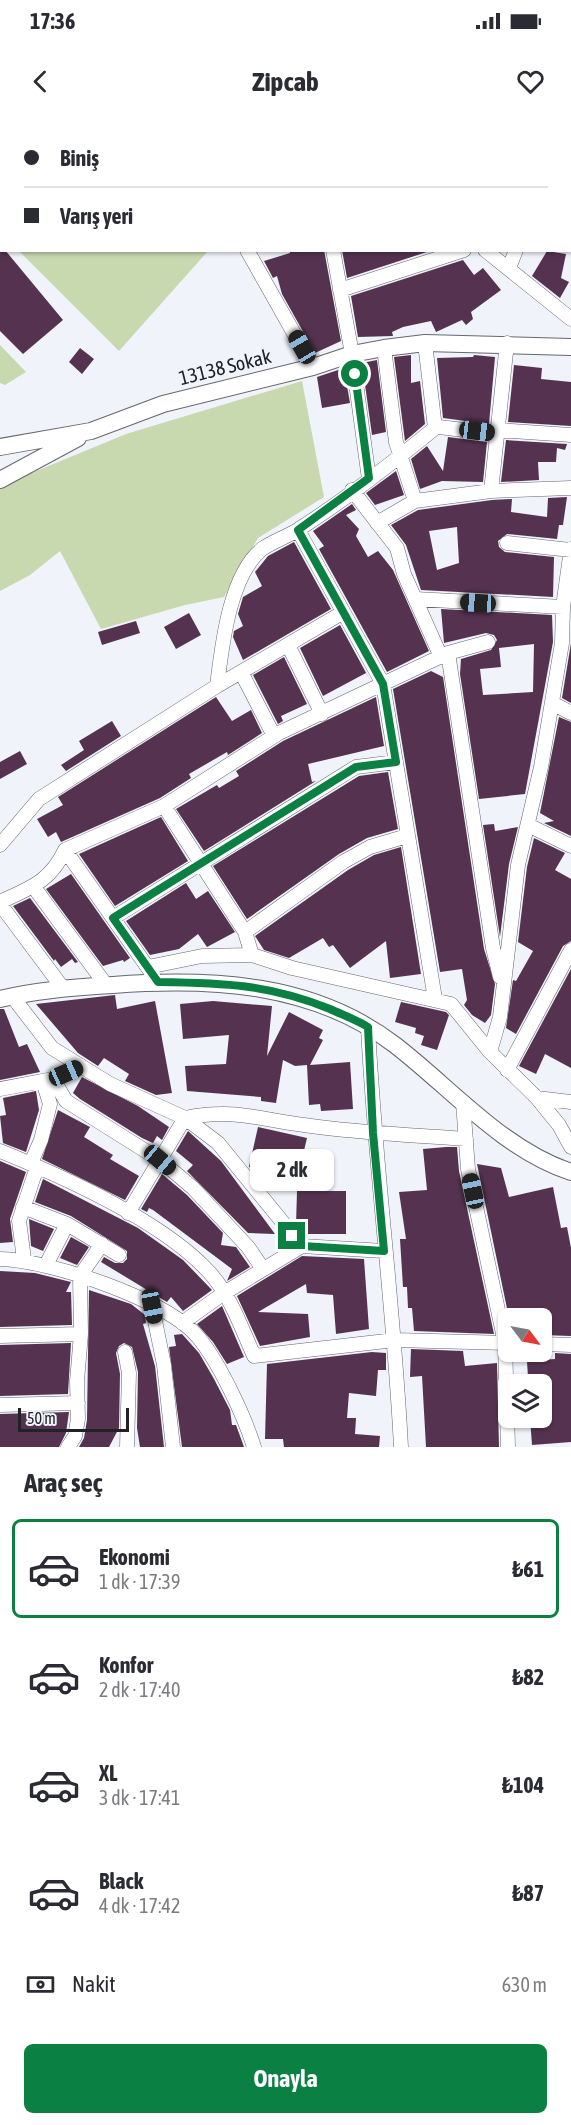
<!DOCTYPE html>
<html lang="tr">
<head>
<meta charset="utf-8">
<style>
  body { margin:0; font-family:"Asap Condensed",sans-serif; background:#f7f7f7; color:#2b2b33; height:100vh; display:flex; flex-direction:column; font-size:22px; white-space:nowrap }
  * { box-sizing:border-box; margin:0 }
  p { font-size:20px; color:#7c7c81 }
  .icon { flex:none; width:33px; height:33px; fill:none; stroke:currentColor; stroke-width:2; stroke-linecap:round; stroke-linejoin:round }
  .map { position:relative; height:1327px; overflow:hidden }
  .details { display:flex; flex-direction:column; background:#fff; flex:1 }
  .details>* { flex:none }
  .top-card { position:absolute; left:0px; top:0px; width:572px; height:132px; box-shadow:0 2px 4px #0004; display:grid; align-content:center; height:132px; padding:0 24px; background:#fff }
  .needle { width:39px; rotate:122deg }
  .fabs { position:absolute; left:498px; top:1188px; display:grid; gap:12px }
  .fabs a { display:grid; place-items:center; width:54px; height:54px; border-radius:9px; background:#fff; box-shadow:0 2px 4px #0004; font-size:30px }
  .scale { position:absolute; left:18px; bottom:15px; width:111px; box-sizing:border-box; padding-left:6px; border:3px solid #212225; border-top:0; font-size:16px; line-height:21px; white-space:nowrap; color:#212225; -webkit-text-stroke:4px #f0f3fa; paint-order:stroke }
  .end { position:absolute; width:27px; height:27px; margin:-14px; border:8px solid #0b8043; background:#fff; box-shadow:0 0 0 3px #fff }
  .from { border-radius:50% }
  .bubble { position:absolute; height:42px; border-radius:9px; background:#fff; box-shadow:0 2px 4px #0004; font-size:20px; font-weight:700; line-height:42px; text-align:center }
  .car { position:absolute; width:18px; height:36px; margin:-18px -9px; border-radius:8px; box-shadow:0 0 4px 2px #0007; background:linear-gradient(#222 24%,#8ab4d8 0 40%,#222 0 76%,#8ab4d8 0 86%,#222 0) }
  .top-card b { display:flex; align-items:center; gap:21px; height:57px; font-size:22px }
  .top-card b+b { border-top:2px solid #e1e1e2 }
  .top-card i { width:15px; height:15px; background:#2b2b33 }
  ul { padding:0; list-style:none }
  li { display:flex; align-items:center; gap:18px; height:99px; margin:0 12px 9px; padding:0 12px; border:3px solid transparent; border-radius:9px }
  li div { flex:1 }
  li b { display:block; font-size:22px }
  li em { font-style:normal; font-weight:700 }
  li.on { border-color:#0b8043 }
  li>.icon { width:54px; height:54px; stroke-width:1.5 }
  h2 { padding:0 24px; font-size:27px; line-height:72px }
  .pay { display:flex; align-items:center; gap:15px; height:66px; padding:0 24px; font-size:22px }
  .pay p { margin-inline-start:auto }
  .action { display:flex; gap:12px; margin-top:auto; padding:12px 24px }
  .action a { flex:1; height:69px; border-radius:9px; background:#0b8043; color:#fff; font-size:24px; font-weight:700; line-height:69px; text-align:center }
  .status { display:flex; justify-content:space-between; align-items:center; height:42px; padding:0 30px; background:#fff; direction:ltr }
  .status svg { height:16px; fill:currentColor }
  header { display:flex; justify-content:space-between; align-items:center; height:78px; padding:0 24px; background:#fff; font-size:27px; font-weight:700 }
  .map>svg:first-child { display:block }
  .green { fill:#c8d8af }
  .building { fill:#553350; fill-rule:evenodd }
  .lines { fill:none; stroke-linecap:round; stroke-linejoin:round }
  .minor-casing { stroke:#65686d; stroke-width:15 }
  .tertiary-casing { stroke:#65686d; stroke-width:18 }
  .minor { stroke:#fff; stroke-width:14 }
  .tertiary { stroke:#fff; stroke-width:16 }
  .route { stroke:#0b8043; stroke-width:8 }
  .labels { text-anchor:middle; stroke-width:6; stroke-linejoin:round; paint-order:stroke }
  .street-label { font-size:20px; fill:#212225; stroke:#f0f3fa }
</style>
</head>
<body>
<div class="status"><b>17:36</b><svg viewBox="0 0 49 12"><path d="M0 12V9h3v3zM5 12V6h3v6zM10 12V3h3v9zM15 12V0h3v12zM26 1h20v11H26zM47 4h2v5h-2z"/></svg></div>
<header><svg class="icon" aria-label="back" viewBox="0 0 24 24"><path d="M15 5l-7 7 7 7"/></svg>Zipcab<svg class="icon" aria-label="heart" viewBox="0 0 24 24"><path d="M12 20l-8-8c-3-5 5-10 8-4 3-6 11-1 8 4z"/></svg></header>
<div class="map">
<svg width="571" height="1327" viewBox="0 0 571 1327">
  <rect width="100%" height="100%" fill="#f0f3fa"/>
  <path class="green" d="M19 131H208L119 231Z
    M0 225 26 252 5 265 0 263Z
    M302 261 324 377 258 418 224 477 185 485 101 509 60 431 30 455 0 471V366L126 314Z"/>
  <path class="building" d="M0 125 2 130H5L63 200 23 234 0 211Z
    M290 130H324L341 221 315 233 282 174 277 156 273 158 264 141 290 133Z
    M342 130H433L347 158Z
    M547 131 566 134 561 158 569 162 560 178 532 156Z
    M463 140 474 155 483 148 501 170 471 192 473 199 466 205 462 200 436 212 431 201 403 207 392 212 393 216 358 217 351 176Z
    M80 228 94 239 82 254 69 242Z
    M411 235V263L420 261 425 304 405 321 394 237Z
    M474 235 495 237 489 304 443 298 437 238 473 237Z
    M377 240 386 312 372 315 362 243Z
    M514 245 542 248 541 259 571 262V306L508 302Z
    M344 248 350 283 322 288 317 257Z
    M448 317 487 322 483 362 442 361 420 369 411 339 427 326 443 351Z
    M506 320 567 324 565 330 557 328 556 342H538L539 360 501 362Z
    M396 351 404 375 375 385 366 373Z
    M567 377 563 405H559L557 419 507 414 498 421 499 427 505 432 554 437 553 477 421 470 406 425 391 405 418 390 492 380 512 379 511 392 547 397 548 378ZM457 407 459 443 437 450 429 411Z
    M352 384 356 390 346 395 359 409 356 416 368 437 378 431 393 450 429 531 387 552 319 429 324 426 313 411Z
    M294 422 331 489 243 540 233 517 234 511 243 506 238 494 243 477 262 466 255 452 268 436Z
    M441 489 552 495 553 522 525 674 479 679 460 554 461 539 491 530 497 520 494 515 486 513 444 523ZM534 524 533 572 483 575 480 549 501 547 499 528Z
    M189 493 201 515 176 529 164 507Z
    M136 501 140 513 102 525 98 512Z
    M340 505 370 560 366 553 323 576 300 528Z
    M571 523V583L562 578Z
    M284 537 307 584 281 596 283 601 278 604 253 555Z
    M431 551 443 557 484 829 495 864 491 895 485 903 472 895 464 885 467 880 462 849 440 852 393 569Z
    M216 577 232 601 251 590 262 613 228 635 227 632 189 654 191 658 160 678 61 722 56 712 48 717 37 699 63 685 58 677Z
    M376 577 384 626 308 644 312 662 316 661 204 731 176 689 217 665 219 668 239 656 236 651 283 621Z
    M559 597 571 602V716L544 703 554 701 540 693Z
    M112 601 121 616 66 651 61 645 84 630 79 621Z
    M20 631 27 644 0 659V642Z
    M388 652 398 709 367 718 339 734 247 799 213 746 359 656Z
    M161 697 188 741 115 786 79 734Z
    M494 704 495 711 518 707 509 744 500 817 483 705Z
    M534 718 565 733 555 750 571 759V821L563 826 516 914 506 908 513 860 516 861 533 831 518 822 527 747Z
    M401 727 421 854 390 858 386 821 350 848 333 825 329 827 323 818 289 838 264 830 255 816 348 750 374 735Z
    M71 754 130 838 124 842 123 840 103 846 46 769Z
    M186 763 196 779 208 771 235 812 207 827 198 814 179 829 150 835 126 801Z
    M30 778 78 842 75 843 72 839 61 847 55 839 54 841 13 786Z
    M571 849V948L545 934 536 954 519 946Z
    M115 875 117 889 155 881 172 973 156 975 125 961 129 954 104 938 98 946 78 933 36 884Z
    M213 881 272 886 267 936 289 892 323 910 319 918 323 920 310 945 350 942 353 989 321 991 320 984 309 985 307 945 295 946 283 940 276 983 261 981V977L187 971 185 946 226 944 229 915 183 919 180 884Z
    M401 882 446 892 449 895 437 930 421 925 424 916 415 913 416 908 395 902Z
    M0 889H4L19 927 27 924 40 952 0 960Z
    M82 957 138 986 169 1007 162 1020 157 1016 153 1023 142 1018 80 979 73 973Z
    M36 971 39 990 26 1032 3 1023 0 996 6 995 3 978Z
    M58 990 90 1007 84 1017 113 1035 110 1039 139 1056 125 1080 42 1039Z
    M258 1007 307 1018 297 1060 249 1047Z
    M188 1011 221 1041 275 1114 248 1113 187 1051 193 1045 176 1031Z
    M446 1027H457L459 1051 494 1214 414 1211 412 1188H408L407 1167H403L400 1119H406L399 1072 427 1070 423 1029Z
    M0 1041 26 1052 10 1099 13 1122 0 1123Z
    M477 1044 501 1048 509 1077 553 1067 561 1108 567 1107 571 1128V1216L542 1215V1198H509Z
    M162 1054 187 1075 223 1113 221 1125 236 1127 250 1147 227 1161 232 1149 153 1090 149 1088 147 1092 141 1089Z
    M43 1059 138 1108 183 1140 212 1170 183 1191 171 1177 167 1182 101 1142 104 1137 115 1143H123L127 1139V1131L71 1096 35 1082Z
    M297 1071H346V1114H304L296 1105Z
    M29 1099 54 1109 43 1131 31 1126Z
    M71 1117 89 1127 77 1145 60 1138Z
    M302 1136 364 1139 369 1209 336 1214 333 1175 307 1173 306 1164 258 1192 308 1194 310 1217 260 1226 237 1176Z
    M0 1151 35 1153 71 1162 66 1172H71L72 1205 0 1207Z
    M89 1170 131 1184 145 1195 146 1203 143 1204 155 1246 164 1327H140L137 1308 138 1252 132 1227 124 1223 119 1226 116 1233 120 1254 119 1308 109 1327H79L84 1318 87 1300Z
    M222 1186 244 1237 227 1244 213 1222 197 1204Z
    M182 1214 199 1233 214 1259 230 1290 232 1305H236L244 1327H182L169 1227 176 1226 174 1215Z
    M71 1223 68 1274 0 1276V1225Z
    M411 1229 463 1231 465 1246 497 1243 499 1327H426L422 1256 410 1257Z
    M372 1232 386 1233V1250H378L376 1276 349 1273 347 1298H356L355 1314 380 1316 379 1327H284L283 1319H265L267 1244Z
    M555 1233 571 1234V1322L532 1325 530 1298H542V1264H538L537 1257 528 1258 527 1241 555 1239Z
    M69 1292 66 1313 59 1327H0V1294Z"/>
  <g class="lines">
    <defs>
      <path id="minor" d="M105 0 106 2
        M516 0 517 2
        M174 2 175 0
        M218 2 219 0
        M295 2 296 0
        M463 2 464 0
        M546 2V0
        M570 103H571
        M247 130 313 247
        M333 130 352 234 369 359
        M485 130 571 199
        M509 148 516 130
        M340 170 464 130
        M425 223 435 308 439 307 497 314
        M384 228 396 322 415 381 491 371 571 368
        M497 310 571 315
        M352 370 397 428 404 454 441 537
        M491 371 507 223
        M377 403 415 381
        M298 410 383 564 435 879
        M507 423 571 430
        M415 479 563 487
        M288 525 322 594
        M448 533 493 828 500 857
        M241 552 274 616
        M217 566 342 493
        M552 583 571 593
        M528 705 571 726
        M0 725 39 679 217 566C222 526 229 456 262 429 273 421 287 417 299 409 346 379 391 344 435 308
        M65 730 153 855
        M33 766 106 865
        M0 782C30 768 50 762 65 730L164 686 279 613 448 533 488 522
        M0 784 62 867
        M113 798 356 647 396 642
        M245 812 343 742 370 727 407 716
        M252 835 292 848 451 884 490 932 537 978 559 1005 571 1027
        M148 847 202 836 252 835 245 812 164 686
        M12 876 52 928 110 964 185 998 128 1093
        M368 907C375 1048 394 1187 401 1327
        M490 932 500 897 518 745 541 647 562 523 563 487 571 429
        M507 950 571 830
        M53 959 66 981 160 1040 193 1068 248 1127 263 1149
        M0 969 53 959 79 947
        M537 978 571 982
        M463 982 468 1049 505 1223 508 1327
        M0 1031C64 1057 162 1101 209 1152 231 1176 241 1207 254 1236L395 1220 508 1223
        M31 1043 41 1020 50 984 43 961
        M23 1087 67 1104 119 1135
        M384 1131 302 1126 218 1023 185 998C233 988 258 999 304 1005 358 1013 412 1015 466 1019
        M0 1139C48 1140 167 1179 198 1217 219 1242 244 1295 254 1327
        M24 1139 19 1101 37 1047
        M46 1145 67 1104
        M152 1186 164 1245 173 1327
        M182 1203 224 1173 302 1126
        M0 1216 81 1214
        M542 1224 571 1225
        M125 1232 129 1253 127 1327
        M0 1285 78 1283
        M68 1327 75 1316 78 1299 77 1261 81 1214 80 1156 102 1124"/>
      <path id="tertiary" d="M354 0 357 2
        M570 13H571
        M0 327 91 311 163 284 313 247 352 234 384 228 425 223 571 227
        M0 360 78 318
        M0 879C37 870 74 867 113 865 211 858 313 862 395 925 451 968 502 1029 571 1052"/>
    </defs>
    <use href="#minor" class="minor-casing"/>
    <use href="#tertiary" class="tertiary-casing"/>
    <use href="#minor" class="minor"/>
    <use href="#tertiary" class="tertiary"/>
  </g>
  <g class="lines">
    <path class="route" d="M292 1116 302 1126 384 1131 373 1013 368 907C357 900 343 895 330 889 269 864 223 863 158 862L113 798 356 647 396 642 383 564 298 410 369 358 355 254"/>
  </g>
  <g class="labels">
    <g class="street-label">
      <text transform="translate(225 247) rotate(-14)" y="7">13138 Sokak</text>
    </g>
  </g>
</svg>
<div class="fabs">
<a><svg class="needle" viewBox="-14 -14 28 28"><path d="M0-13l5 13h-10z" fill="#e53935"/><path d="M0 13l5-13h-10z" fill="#7c7c81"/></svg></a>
<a><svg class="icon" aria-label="layers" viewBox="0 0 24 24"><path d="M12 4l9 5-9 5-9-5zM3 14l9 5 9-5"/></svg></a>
</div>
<div class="scale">50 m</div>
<i class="end from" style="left:355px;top:254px"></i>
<i class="end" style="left:292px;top:1116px"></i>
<div class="bubble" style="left:250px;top:1029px;width:84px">2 dk</div>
<i class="car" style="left:302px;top:227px;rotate:330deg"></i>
<i class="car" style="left:477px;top:311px;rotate:97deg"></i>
<i class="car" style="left:478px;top:483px;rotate:273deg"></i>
<i class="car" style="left:66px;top:953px;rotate:66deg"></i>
<i class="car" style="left:160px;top:1040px;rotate:130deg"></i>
<i class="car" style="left:473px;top:1071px;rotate:348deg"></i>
<i class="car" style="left:152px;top:1186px;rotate:169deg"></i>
<div class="top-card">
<b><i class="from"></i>Biniş</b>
<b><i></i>Varış yeri</b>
</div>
</div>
<section class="details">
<h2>Araç seç</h2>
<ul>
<li class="on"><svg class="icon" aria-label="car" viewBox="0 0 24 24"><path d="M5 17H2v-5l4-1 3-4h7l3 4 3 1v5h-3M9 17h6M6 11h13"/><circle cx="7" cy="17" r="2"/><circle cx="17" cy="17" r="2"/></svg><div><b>Ekonomi</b><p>1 dk · 17:39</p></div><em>₺61</em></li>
<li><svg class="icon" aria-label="car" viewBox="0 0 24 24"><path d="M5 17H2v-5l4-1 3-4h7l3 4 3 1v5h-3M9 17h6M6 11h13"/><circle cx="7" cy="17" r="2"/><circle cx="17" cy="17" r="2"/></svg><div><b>Konfor</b><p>2 dk · 17:40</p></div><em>₺82</em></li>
<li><svg class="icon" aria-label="car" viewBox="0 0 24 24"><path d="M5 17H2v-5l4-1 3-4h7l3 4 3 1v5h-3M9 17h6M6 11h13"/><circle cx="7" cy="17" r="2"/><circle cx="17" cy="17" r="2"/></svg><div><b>XL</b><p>3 dk · 17:41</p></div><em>₺104</em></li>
<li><svg class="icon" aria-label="car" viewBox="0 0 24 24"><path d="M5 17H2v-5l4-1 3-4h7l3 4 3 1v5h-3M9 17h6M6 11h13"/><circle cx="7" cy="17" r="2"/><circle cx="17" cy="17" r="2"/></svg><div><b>Black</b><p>4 dk · 17:42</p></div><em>₺87</em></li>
</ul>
<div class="pay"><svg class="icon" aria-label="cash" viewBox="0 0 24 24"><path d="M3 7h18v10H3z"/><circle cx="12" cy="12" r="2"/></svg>Nakit<p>630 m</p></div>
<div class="action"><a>Onayla</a></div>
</section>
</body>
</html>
